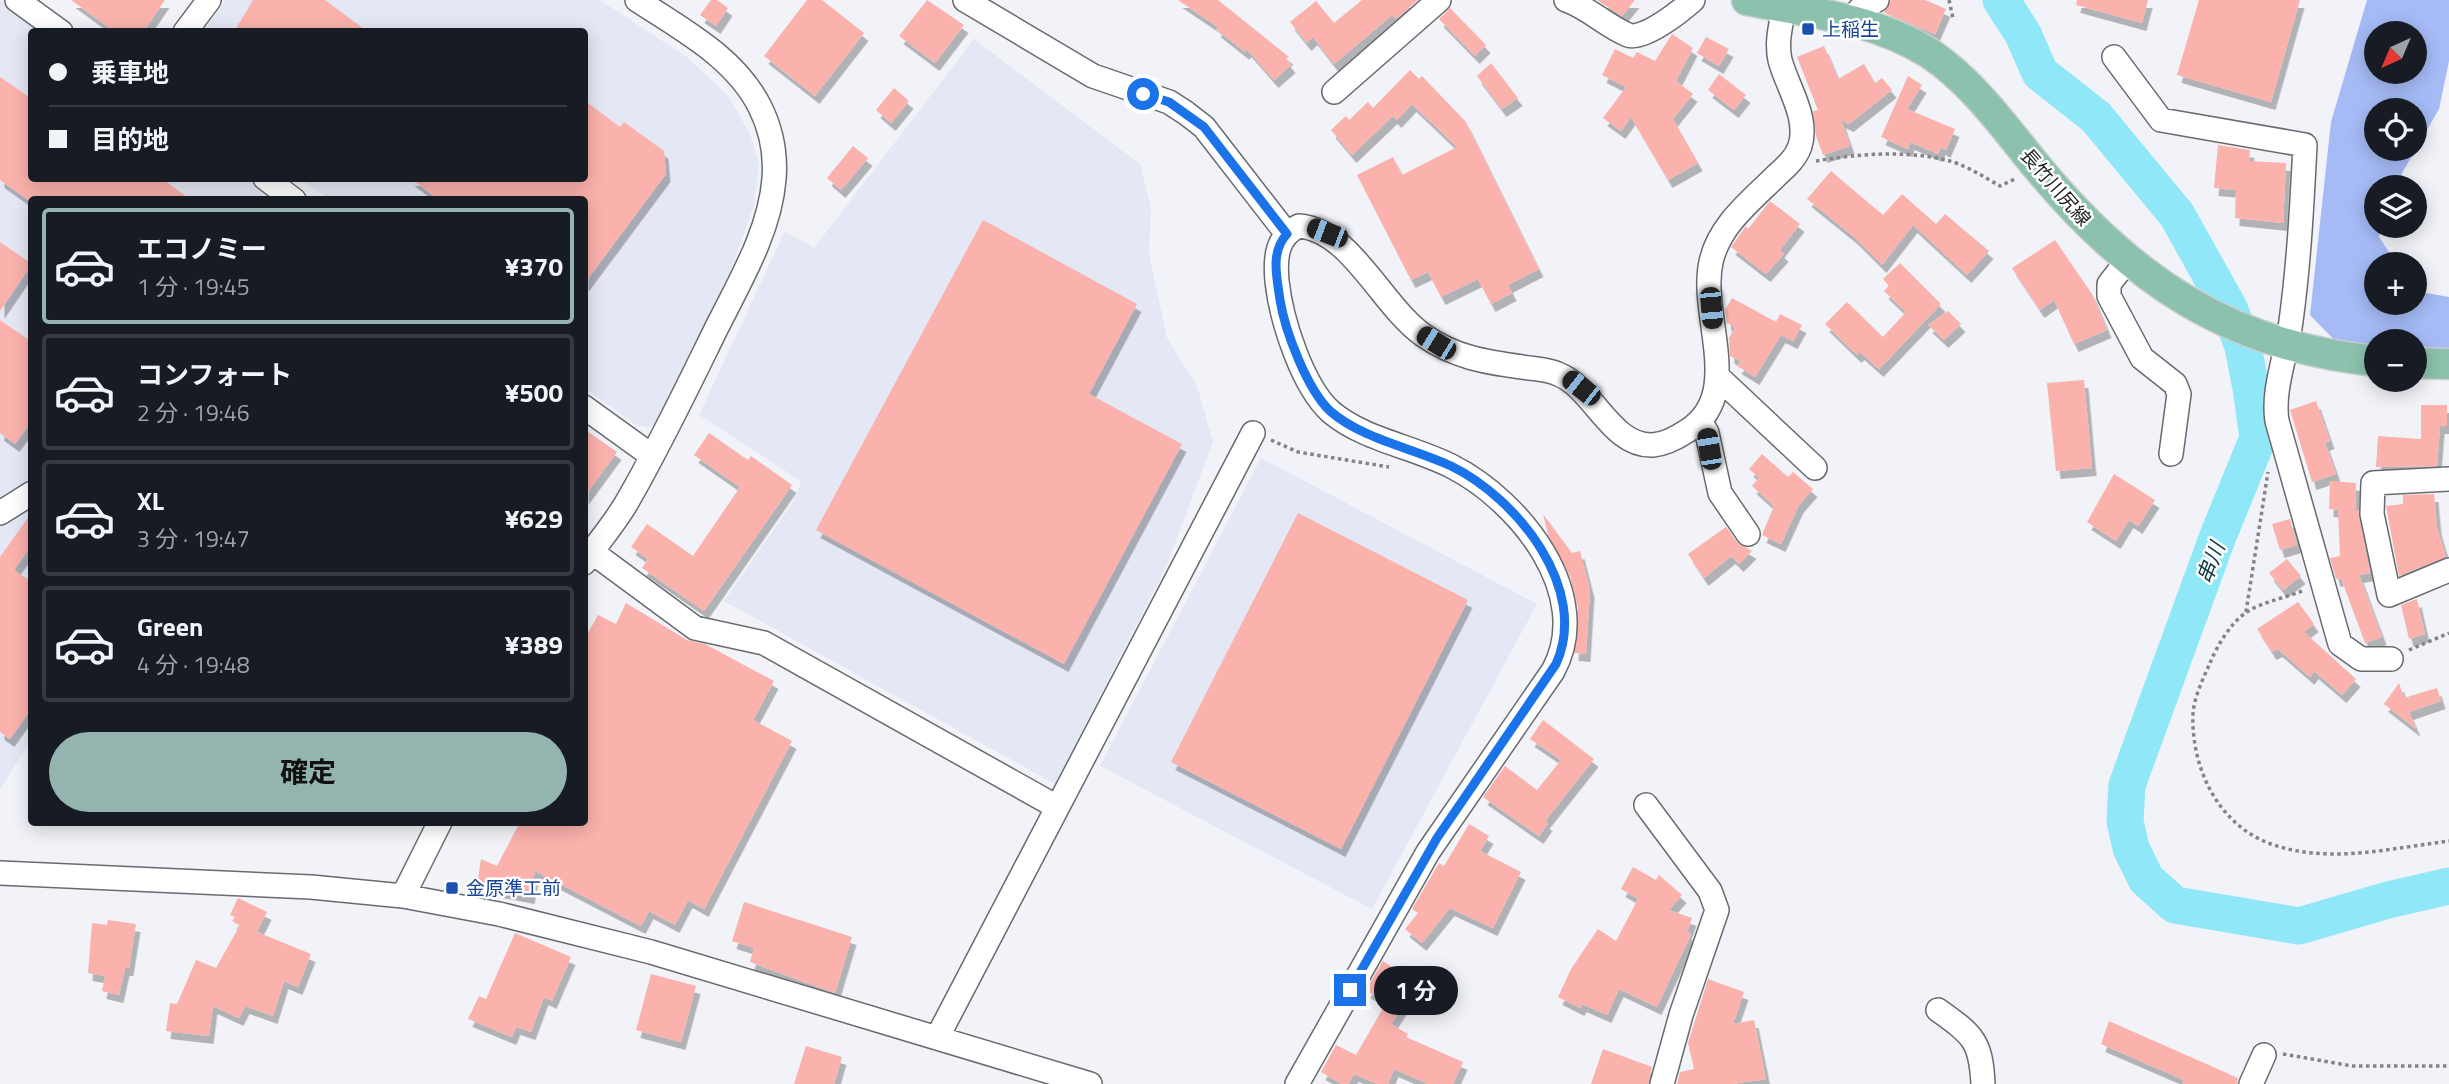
<!DOCTYPE html>
<html lang="ja">
<head>
<meta charset="utf-8">
<style>
  body { margin:0; font-family:"Titillium Web","Noto Sans JP",sans-serif; background:#20242c; color:#f1f3f6; height:100vh; display:flex; flex-direction:column; font-size:26px; white-space:nowrap }
  * { box-sizing:border-box; margin:0 }
  p { font-size:23px; color:#9ea1a6 }
  .icon { flex:none; width:38px; height:38px; fill:none; stroke:currentColor; stroke-width:2; stroke-linecap:round; stroke-linejoin:round }
  .map { position:relative; flex:1; overflow:hidden }
  .panel { position:absolute; left:28px; top:196px; width:560px; height:630px; display:flex; flex-direction:column; background:#171b24; border-radius:7px; box-shadow:0 4px 18px #0003 }
  .panel>* { flex:none }
  .hud { position:absolute; left:28px; top:28px; width:560px; height:154px; border-radius:7px; box-shadow:0 4px 18px #0003; display:grid; align-content:center; height:154px; padding:0 21px; background:#171b24 }
  .needle { width:46px; rotate:224deg }
  .tools { position:absolute; left:2364px; top:21px; display:grid; gap:14px }
  .tools a { display:grid; place-items:center; width:63px; height:63px; border-radius:50%; background:#171b24; box-shadow:0 4px 18px #0003; font-size:35px }
  .end { position:absolute; width:32px; height:32px; margin:-16px; border:9px solid #1a73e8; background:#fff; box-shadow:0 0 0 4px #fff }
  .from { border-radius:50% }
  .bubble { position:absolute; height:49px; border-radius:24px; background:#171b24; box-shadow:0 4px 18px #0003; font-size:23px; font-weight:700; line-height:49px; text-align:center }
  .car { position:absolute; width:21px; height:42px; margin:-21px -10px; border-radius:9px; box-shadow:0 0 5px 2px #0007; background:linear-gradient(#222 24%,#8ab4d8 0 40%,#222 0 76%,#8ab4d8 0 86%,#222 0) }
  .hud b { display:flex; align-items:center; gap:24px; height:66px; font-size:26px }
  .hud b+b { border-top:2px solid #363941 }
  .hud i { width:18px; height:18px; background:#f1f3f6 }
  ul { padding:12px 0 0; list-style:none }
  li { display:flex; align-items:center; gap:21px; height:116px; margin:0 14px 10px; padding:0 7px; border:4px solid #363941; border-radius:7px }
  li div { flex:1 }
  li b { display:block; font-size:26px }
  li em { font-style:normal; font-weight:700 }
  li.on { border-color:#94b4af }
  li>.icon { width:63px; height:63px; stroke-width:1.5 }
  .primary-button { display:flex; gap:14px; margin-top:auto; padding:14px 21px }
  .primary-button a { flex:1; height:80px; border-radius:42px; background:#94b4af; color:#111; font-size:28px; font-weight:700; line-height:80px; text-align:center }
  .map>svg:first-child { display:block }
  .built { fill:#e4e8f4 }
  .forest { fill:#a6bbf6; fill-rule:evenodd }
  .lines { fill:none; stroke-linecap:round; stroke-linejoin:round }
  .river { stroke:#8fe7f7; stroke-width:37 }
  .building { fill:#fbb1ac; filter:url(#shadow) }
  .minor-casing { stroke:#696a6f; stroke-width:26 }
  .major-casing { stroke:#cdcece; stroke-width:33 }
  .path { stroke:#828487; stroke-width:3.5; stroke-dasharray:3.5 3.5; stroke-linecap:butt }
  .minor { stroke:#fff; stroke-width:23 }
  .major { stroke:#8cc2ad; stroke-width:30 }
  .route { stroke:#1a73e8; stroke-width:9 }
  .transit-dot { fill:#1a4fb4; stroke:#fff; stroke-width:2.5 }
  .labels { text-anchor:middle; stroke-width:5; stroke-linejoin:round; paint-order:stroke }
  .transit-label { font-size:19px; fill:#164399; stroke:#fff; text-anchor:start }
  .street-label { font-size:19px; fill:#1d1e20; stroke:#fff }
  .water-label { font-size:21px; font-style:italic; fill:#0d383e; stroke:#fff }
</style>
</head>
<body>
<div class="map">
<svg width="2449" height="1084" viewBox="0 0 2449 1084">
  <defs>
    <filter id="shadow"><feDropShadow dx="4.5" dy="8" stdDeviation="0" flood-color="#0004"/></filter>
  </defs>
  <rect width="100%" height="100%" fill="#f1f3f8"/>
  <path class="built" d="M0 0 44 31 32 32V178L252 179 281 199 32 200 31 484 0 505Z
    M226 0H600L687 57 729 97 750 134 759 163 754 205 734 262 658 421 650 427 637 426 585 388 584 200 329 199 300 179 584 178V32H202Z
    M974 39 1140 164 1151 209 1149 254 1167 338 1197 386 1213 442 1167 565 1055 784 724 601 795 499 801 481 699 415 785 231 814 248Z
    M1261 458 1537 604 1372 909 1100 766Z
    M31 504V550L25 558 32 563 31 740 0 789V524Z"/>
  <path class="forest" d="M2367 0H2449V61L2439 109 2394 187H2376V226H2382L2379 237 2397 264H2376V303H2415V291L2449 297V359L2415 356V341H2376V351L2342 348 2310 315 2331 122ZM2376 33H2415V72H2376ZM2376 110H2415V149H2376Z"/>
  <g class="lines">
    <path class="river" d="M2001 0 2023 34 2040 73 2096 117 2177 215 2230 310 2243 347 2251 388 2258 438 2218 536 2127 785 2125 821 2131 848 2146 879 2175 905 2299 926 2388 900 2449 886"/>
  </g>
  <path class="building" d="M71 0H165L143 32H115Z
    M253 0H325L368 32H234Z
    M711 0H717L728 8 716 26 700 15Z
    M807 0H822L864 33 815 96 764 56Z
    M927 0 964 25 935 63 899 36Z
    M1178 0H1218L1289 57 1286 59 1291 65 1274 80 1247 49 1245 52 1216 29 1218 27Z
    M1362 0H1418L1396 19 1392 15 1334 64 1313 37 1307 43 1290 22 1316 1 1334 23Z
    M1597 0H1635L1622 16Z
    M1891 0H1925L1946 9 1935 34 1887 14 1884 12Z
    M2077 0H2148L2142 23 2076 5Z
    M2199 0H2300L2271 102 2177 75Z
    M1450 8 1486 45 1475 56 1439 19Z
    M1672 34 1693 48 1676 81 1693 94 1673 119 1698 163 1668 180 1631 117 1621 131 1603 118 1626 87 1602 75 1615 49 1633 58 1637 52 1655 61Z
    M1706 37 1729 49 1719 66 1697 53Z
    M1824 46 1838 79 1864 64 1875 83 1882 78 1892 90 1849 124 1841 120 1850 146 1823 155 1816 136 1813 111 1818 110 1797 57Z
    M1491 63 1518 98 1502 109 1477 76Z
    M1410 70 1419 79 1422 76 1466 122 1539 269 1508 285 1512 293 1491 304 1478 279 1441 297 1428 272 1411 280 1357 175 1393 157 1402 175 1457 147 1412 104 1397 120 1393 116 1352 155 1331 130 1346 116 1349 120 1368 102 1373 108Z
    M1719 74 1746 95 1734 110 1708 90Z
    M1908 76 1922 85 1907 109 1955 129 1946 150 1941 147 1938 154 1910 142 1908 149 1881 137Z
    M0 77 32 99V178H161L191 200H28L0 180Z
    M894 88 909 101 891 123 876 110Z
    M584 100 620 127 624 122 664 151 666 174 584 284V200H439L410 178H584Z
    M2218 145 2250 150 2249 161 2286 163 2283 223 2235 218 2236 190 2214 188Z
    M853 146 868 158 841 190 827 178Z
    M1831 171 1883 215 1902 194 1936 224 1945 214 1989 251 1967 275 1913 225 1882 265 1854 237 1807 199Z
    M1770 201 1800 224 1780 250 1784 254 1766 274 1731 247 1746 226 1748 229Z
    M983 220 1137 304 1089 394 1182 444 1064 664 816 530Z
    M2055 240 2092 294 2107 330 2074 344 2054 300 2040 310 2012 268Z
    M0 242 32 264 0 311Z
    M1900 263 1941 304 1879 369 1860 352 1857 355 1825 324 1847 302 1883 337 1906 312 1884 291 1889 286 1883 279Z
    M1732 298 1776 322 1780 314 1802 325 1793 341 1781 335 1755 377 1737 366 1741 361 1730 356 1729 338 1735 327 1727 323 1725 310Z
    M1948 311 1961 324 1944 340 1928 325Z
    M0 320 32 342V421L15 444 0 433Z
    M2084 380 2092 468 2056 471 2047 383Z
    M2316 401 2330 441 2325 443 2336 474 2312 482 2290 410Z
    M2421 405H2447V426H2440L2437 466 2376 467 2378 436 2421 439Z
    M584 429 617 452 584 497Z
    M709 433 748 460 751 456 792 485 704 611 642 568 648 559 631 547 647 524 693 556 740 487 694 455Z
    M1762 454 1788 477 1793 472 1813 489 1799 505 1781 544 1762 535 1774 506 1752 486 1759 478 1749 469Z
    M2114 474 2155 500 2138 526 2129 520 2116 541 2087 522Z
    M2330 481 2356 483 2355 510H2358L2370 573 2359 575 2382 637 2365 643 2341 578 2336 579 2330 558 2340 556 2338 510 2329 509Z
    M2434 494 2437 527 2446 557 2399 576 2386 506 2403 504V495Z
    M32 512V545L14 570 32 582V708L10 739 0 732V557Z
    M1298 513 1468 600 1341 849 1171 762Z
    M1543 514 1572 553 1580 551 1590 590 1586 654 1574 653 1578 608 1570 576 1548 535Z
    M2290 519 2297 545 2280 550 2272 524Z
    M1726 527 1737 542 1752 551 1739 564 1731 556 1704 578 1688 554Z
    M2287 559 2301 576 2283 590 2269 573Z
    M2417 599 2425 634 2409 639 2401 605Z
    M2298 602 2314 624 2304 632 2356 679 2342 695 2314 671 2310 677 2278 649 2272 652 2257 629Z
    M626 603 687 640 705 644 774 681 753 720 792 741 704 909 688 900 675 925 649 911 641 926 535 871 530 896 477 886 481 859 497 866 520 822H584V640L598 615 616 624Z
    M2399 683 2404 698 2437 688 2441 701 2409 712 2416 729 2384 704Z
    M1543 720 1594 759 1545 821 1548 823 1539 836 1483 797 1505 766 1537 790 1561 760 1530 739Z
    M1469 824 1489 836 1480 851 1521 872 1493 928 1450 908 1422 943 1405 929 1418 913 1412 909 1439 863 1444 866Z
    M1633 867 1656 880 1659 875 1682 895 1669 910 1692 918 1687 932 1691 934 1657 1007 1619 989 1607 1015 1582 1004 1580 1008 1558 997 1571 969 1598 929 1616 941 1638 899 1621 889Z
    M238 898 267 912 257 932 311 954 298 987 284 981 273 1016 245 1006 239 1018 213 1006 209 1036 166 1031 170 1003 177 1004 196 960 216 968 240 925 232 921 235 917 230 915Z
    M744 902 852 937 835 993 750 962 754 948 732 941Z
    M108 920 136 924 129 968H125L119 995 102 991 105 976 88 973 92 923 107 925Z
    M515 933 571 957 552 1001 544 997 531 1032 516 1027 512 1037 468 1019 479 996 486 999Z
    M1383 961 1417 984 1391 1024 1408 1034 1406 1037 1463 1062 1453 1084H1428L1394 1069 1388 1084H1378L1354 1074 1348 1084H1342L1321 1072 1336 1045 1356 1055 1386 1003 1366 990Z
    M651 974 696 986 681 1042 636 1030Z
    M1708 979 1744 992 1733 1024 1754 1020 1766 1079 1731 1084H1677L1680 1072 1694 1069 1688 1043Z
    M2109 1021 2238 1078 2237 1084H2182L2184 1080 2101 1044Z
    M806 1046 842 1057 834 1084H794Z
    M1603 1049 1652 1067 1648 1084H1591Z"/>
  <g class="lines">
    <defs>
      <path id="minor" d="M17 0 61 32
        M965 0 1093 76 1169 102 1186 113 1204 127 1287 234
        M1566 0C1589 8 1606 26 1628 35 1643 41 1681 11 1693 0
        M1849 21 1860 9 1877 0
        M185 32 209 0
        M2114 57 2161 120 2305 145C2302 204 2299 262 2291 321 2287 354 2272 389 2277 421L2340 644 2361 659H2391
        M1334 92 1439 0
        M265 178 294 200
        M2127 261 2109 284V296L2142 358 2175 384 2179 394 2171 454
        M1717 376 1815 468
        M584 407 652 456
        M1701 422 1707 433 1720 493 1748 534
        M2449 479 2373 483 2372 514 2389 595 2449 570
        M0 513 32 493
        M592 552 695 628 764 643 1057 807
        M584 563C598 542 615 523 627 502 660 445 688 386 717 327 740 281 770 231 774 179 776 154 771 129 760 107 735 57 681 29 637 0
        M1646 805 1710 891 1717 910 1681 1015 1662 1084
        M0 873 311 887 403 896 499 914 651 952 1090 1084
        M403 896 440 822
        M1938 1010C1973 1035 1981 1041 1983 1084
        M937 1038 1253 433
        M1297 1084 1428 852 1553 671C1595 594 1519 501 1453 467 1415 447 1364 440 1331 412 1302 386 1281 319 1277 281 1275 259 1276 236 1299 226 1351 230 1381 305 1423 335 1454 357 1485 362 1522 367 1534 369 1547 369 1558 374 1594 388 1611 447 1653 445 1664 444 1678 437 1687 431 1745 395 1699 316 1711 262 1719 225 1751 201 1777 175 1786 167 1796 158 1800 146 1809 117 1787 87 1780 60 1776 42 1781 25 1784 7
        M2251 1084 2264 1055"/>
      <path id="major" d="M1747 0C1809 12 1875 19 1929 53 1973 82 2005 128 2038 168 2130 279 2230 347 2376 361
        M2415 363 2449 364"/>
    </defs>
    <use href="#minor" class="minor-casing"/>
    <use href="#major" class="major-casing"/>
    <path class="path" d="M1949 0 1953 18
      M1816 161C1858 154 1904 150 1946 160 1964 164 1984 177 2000 186L2017 178
      M1271 440 1298 452 1389 467
      M2302 591C2285 598 2262 602 2247 612 2231 622 2217 646 2210 663 2203 679 2194 697 2193 714 2191 769 2219 827 2274 845 2330 864 2392 848 2449 841
      M2246 612 2268 472
      M2409 650 2449 633
      M2283 1054 2352 1066H2449"/>
    <use href="#minor" class="minor"/>
    <use href="#major" class="major"/>
  </g>
  <g class="lines">
    <path class="route" d="M1143 94 1169 102 1204 127 1287 234C1270 252 1277 278 1280 300 1285 331 1307 389 1330 411 1362 439 1413 448 1451 466 1517 498 1590 589 1556 664L1437 838 1350 990"/>
  </g>
  <g class="transit-dot">
    <rect x="1801" y="22" width="14" height="14" rx="3.5"/>
    <rect x="445" y="881" width="14" height="14" rx="3.5"/>
  </g>
  <g class="labels">
    <g class="transit-label">
      <text x="1822" y="36">上稲生</text>
      <text x="466" y="895">金原準工前</text>
    </g>
    <g class="street-label">
      <text transform="translate(2056 187) rotate(49)" y="7">長竹川尻線</text>
    </g>
    <g class="water-label">
      <text transform="translate(2211 563) rotate(-69)" y="7">串川</text>
    </g>
  </g>
</svg>
<div class="tools">
<a><svg class="needle" viewBox="-14 -14 28 28"><path d="M0-13l5 13h-10z" fill="#e53935"/><path d="M0 13l5-13h-10z" fill="#9ea1a6"/></svg></a>
<a><svg class="icon" aria-label="locate" viewBox="0 0 24 24"><circle cx="12" cy="12" r="6"/><path d="M12 2v4M12 18v4M2 12h4M18 12h4"/></svg></a>
<a><svg class="icon" aria-label="layers" viewBox="0 0 24 24"><path d="M12 4l9 5-9 5-9-5zM3 14l9 5 9-5"/></svg></a>
<a>+</a>
<a>−</a>
</div>
<i class="end from" style="left:1143px;top:94px"></i>
<i class="end" style="left:1350px;top:990px"></i>
<div class="bubble" style="left:1374px;top:966px;width:84px">1 分</div>
<i class="car" style="left:1327px;top:233px;rotate:291deg"></i>
<i class="car" style="left:1711px;top:308px;rotate:175deg"></i>
<i class="car" style="left:1436px;top:343px;rotate:302deg"></i>
<i class="car" style="left:1581px;top:388px;rotate:308deg"></i>
<i class="car" style="left:1709px;top:449px;rotate:351deg"></i>
<div class="hud">
<b><i class="from"></i>乗車地</b>
<b><i></i>目的地</b>
</div>
<section class="panel">
<ul>
<li class="on"><svg class="icon" aria-label="car" viewBox="0 0 24 24"><path d="M5 17H2v-5l4-1 3-4h7l3 4 3 1v5h-3M9 17h6M6 11h13"/><circle cx="7" cy="17" r="2"/><circle cx="17" cy="17" r="2"/></svg><div><b>エコノミー</b><p>1 分 · 19:45</p></div><em>¥370</em></li>
<li><svg class="icon" aria-label="car" viewBox="0 0 24 24"><path d="M5 17H2v-5l4-1 3-4h7l3 4 3 1v5h-3M9 17h6M6 11h13"/><circle cx="7" cy="17" r="2"/><circle cx="17" cy="17" r="2"/></svg><div><b>コンフォート</b><p>2 分 · 19:46</p></div><em>¥500</em></li>
<li><svg class="icon" aria-label="car" viewBox="0 0 24 24"><path d="M5 17H2v-5l4-1 3-4h7l3 4 3 1v5h-3M9 17h6M6 11h13"/><circle cx="7" cy="17" r="2"/><circle cx="17" cy="17" r="2"/></svg><div><b>XL</b><p>3 分 · 19:47</p></div><em>¥629</em></li>
<li><svg class="icon" aria-label="car" viewBox="0 0 24 24"><path d="M5 17H2v-5l4-1 3-4h7l3 4 3 1v5h-3M9 17h6M6 11h13"/><circle cx="7" cy="17" r="2"/><circle cx="17" cy="17" r="2"/></svg><div><b>Green</b><p>4 分 · 19:48</p></div><em>¥389</em></li>
</ul>
<div class="primary-button"><a>確定</a></div>
</section>
</div>
</body>
</html>
